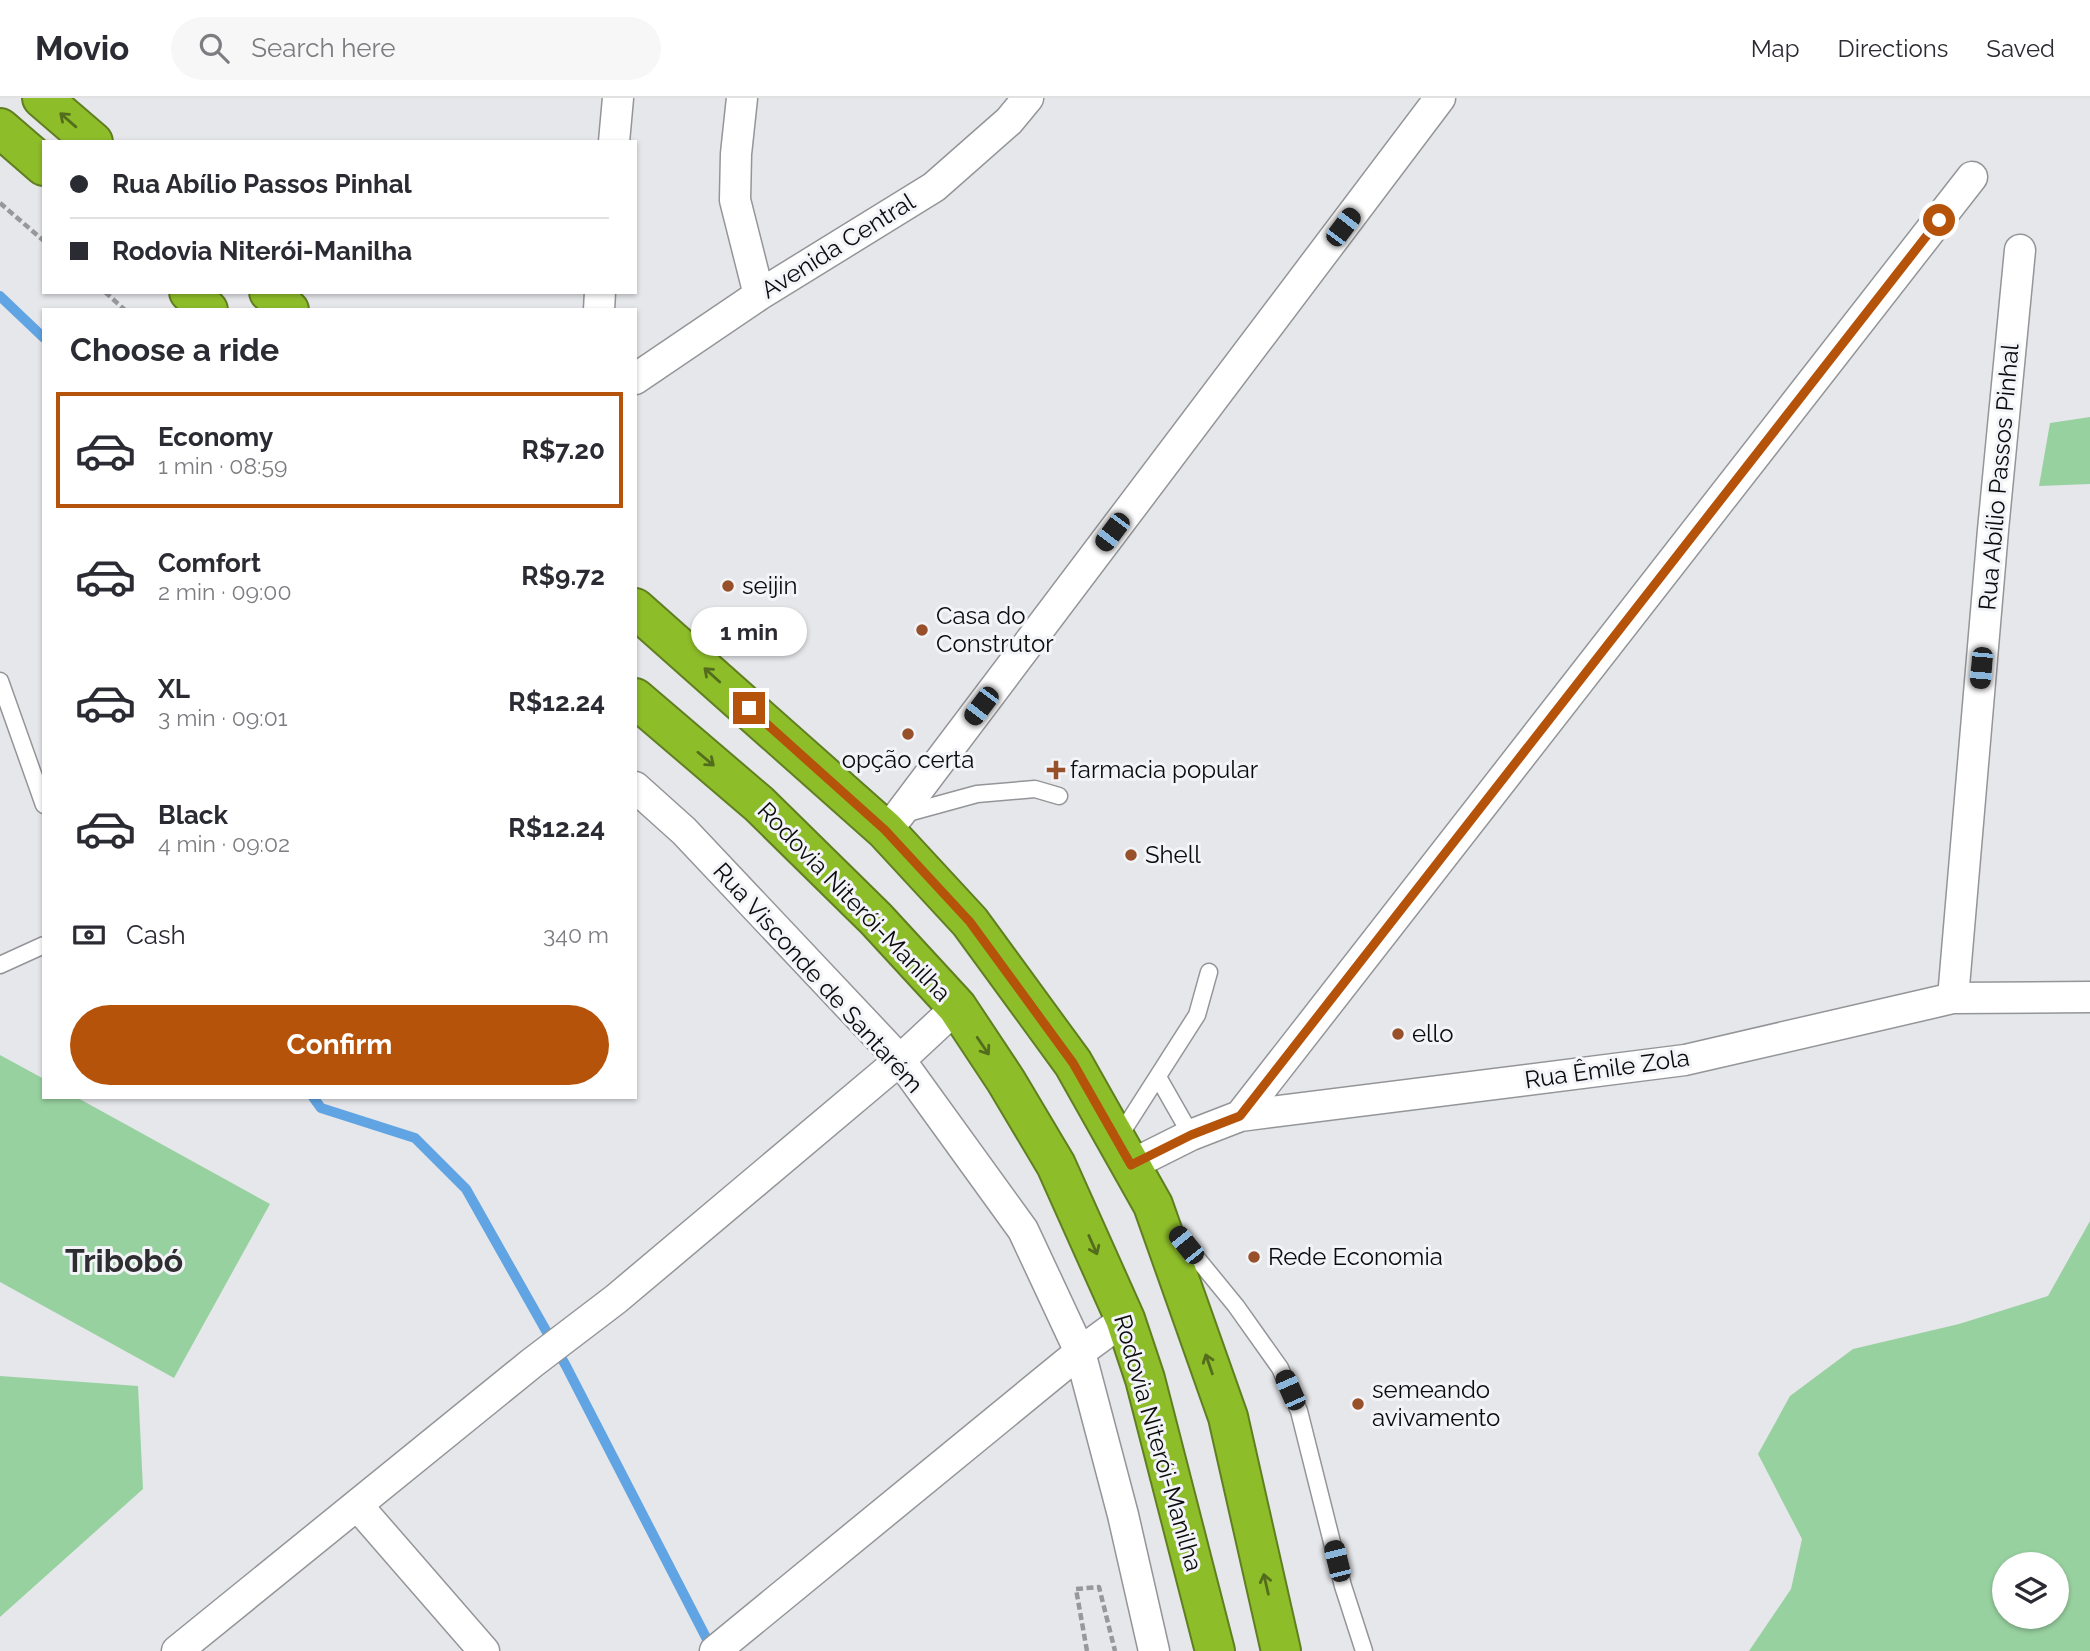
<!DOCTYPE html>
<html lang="en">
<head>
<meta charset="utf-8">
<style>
  body { margin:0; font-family:Raleway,sans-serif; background:#f7f7f7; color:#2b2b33; height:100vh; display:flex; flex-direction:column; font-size:26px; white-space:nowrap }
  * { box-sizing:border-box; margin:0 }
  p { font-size:23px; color:#7c7c81 }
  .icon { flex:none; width:38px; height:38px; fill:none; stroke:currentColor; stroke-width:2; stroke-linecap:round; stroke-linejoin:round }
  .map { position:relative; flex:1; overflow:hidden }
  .panel { position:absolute; left:42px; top:210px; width:595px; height:791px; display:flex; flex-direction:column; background:#fff; border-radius:0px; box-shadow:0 2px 5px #0004 }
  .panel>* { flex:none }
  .guide { position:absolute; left:42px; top:42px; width:595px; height:154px; border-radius:0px; box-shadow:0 2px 5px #0004; display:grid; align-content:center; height:154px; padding:0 28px; background:#fff }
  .fabs { position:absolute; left:1992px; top:1454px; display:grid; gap:14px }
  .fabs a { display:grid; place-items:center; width:77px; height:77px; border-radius:50%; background:#fff; box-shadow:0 2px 5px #0004; font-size:35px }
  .end { position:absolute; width:32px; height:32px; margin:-16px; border:9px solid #b45309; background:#fff; box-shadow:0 0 0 4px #fff }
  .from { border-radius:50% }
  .bubble { position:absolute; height:49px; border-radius:24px; background:#fff; box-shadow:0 2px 5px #0004; font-size:23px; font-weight:700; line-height:49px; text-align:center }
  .car { position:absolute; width:21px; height:42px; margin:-21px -10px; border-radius:9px; box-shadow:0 0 5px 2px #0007; background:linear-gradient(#222 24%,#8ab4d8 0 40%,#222 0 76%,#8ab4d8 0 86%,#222 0) }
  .guide b { display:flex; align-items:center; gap:24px; height:66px; font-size:26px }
  .guide b+b { border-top:2px solid #e1e1e2 }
  .guide i { width:18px; height:18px; background:#2b2b33 }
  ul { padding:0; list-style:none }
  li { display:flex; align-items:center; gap:21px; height:116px; margin:0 14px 10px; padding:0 14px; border:4px solid transparent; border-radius:0px }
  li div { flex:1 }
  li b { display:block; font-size:26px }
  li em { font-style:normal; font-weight:700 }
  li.current { border-color:#b45309 }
  li>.icon { width:63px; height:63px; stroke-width:1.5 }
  h2 { padding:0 28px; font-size:32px; line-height:84px }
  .pay { display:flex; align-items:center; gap:18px; height:77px; padding:0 28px; font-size:26px }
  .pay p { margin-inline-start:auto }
  .primary-button { display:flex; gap:14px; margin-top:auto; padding:14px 28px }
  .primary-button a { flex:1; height:80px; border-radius:42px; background:#b45309; color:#fff; font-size:28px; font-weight:700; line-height:80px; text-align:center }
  header { display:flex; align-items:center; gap:42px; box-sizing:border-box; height:98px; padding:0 35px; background:#fff; border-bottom:2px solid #e1e1e2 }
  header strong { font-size:33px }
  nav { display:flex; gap:38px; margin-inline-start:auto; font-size:24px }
  .search { width:490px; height:63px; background:#f7f7f7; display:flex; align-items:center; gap:18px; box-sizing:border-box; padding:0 24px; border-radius:38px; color:#7c7c81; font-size:26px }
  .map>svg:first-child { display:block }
  .green { fill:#98d1a0; fill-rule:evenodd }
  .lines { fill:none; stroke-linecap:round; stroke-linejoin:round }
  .stream { stroke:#60a4e3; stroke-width:10 }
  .lane-casing { stroke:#949598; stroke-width:19 }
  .street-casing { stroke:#949598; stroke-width:33 }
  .highway-casing { stroke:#607f20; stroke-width:42 }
  .path { stroke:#98989b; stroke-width:4.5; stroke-dasharray:7 3.5; stroke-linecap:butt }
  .lane { stroke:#fff; stroke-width:16 }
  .street { stroke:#fff; stroke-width:30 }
  .highway { stroke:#8ebd2a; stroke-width:38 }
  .oneway { stroke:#546d1d }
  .route { stroke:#b45309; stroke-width:9 }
  .poi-dot { fill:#97502a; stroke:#f3f4f7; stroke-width:2.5 }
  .labels { text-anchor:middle; stroke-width:6; stroke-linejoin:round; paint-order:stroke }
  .street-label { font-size:24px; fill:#0c0c0d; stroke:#f3f4f7 }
  .poi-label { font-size:24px; fill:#0c0c0d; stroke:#f3f4f7; text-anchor:start }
  .district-label { font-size:32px; font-weight:bold; fill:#2e2e31; stroke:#f3f4f7 }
</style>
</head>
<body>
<header>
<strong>Movio</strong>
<div class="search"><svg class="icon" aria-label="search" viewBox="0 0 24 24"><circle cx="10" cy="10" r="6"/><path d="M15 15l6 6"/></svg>Search here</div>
<nav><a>Map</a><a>Directions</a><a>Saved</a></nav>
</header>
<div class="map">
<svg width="2090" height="1553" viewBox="0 0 2090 1553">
  <rect width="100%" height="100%" fill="#e6e7ea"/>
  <path class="green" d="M2090 319V386L2039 388 2050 325Z
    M0 957 44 981V999H76L270 1106 174 1280 0 1184Z
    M2090 1123V1553H1749L1791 1491 1802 1441 1758 1356 1790 1298 1853 1251 1959 1226 2048 1198ZM2004 1466H2056V1519H2004Z
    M0 1278 138 1288 143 1391 0 1519Z"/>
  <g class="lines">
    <path class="stream" d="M0 198 44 240
      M313 999 321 1010 415 1040 466 1091 566 1268 712 1551"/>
    <defs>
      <path id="lane" d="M0 583 44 707
        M904 716 977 696 1035 691 1059 698
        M0 867 44 847
        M1158 979 1191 1037
        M1117 1042 1197 917 1209 874
        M1177 1136 1236 1208 1280 1270 1299 1313 1343 1488 1364 1553"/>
      <path id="street" d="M742 0 736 56 735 102 759 197
        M614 44 618 0
        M599 212 600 194
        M635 281 759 197 934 89 1009 23 1028 0
        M635 689 684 733 900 962 1023 1132 1080 1254 1123 1417 1154 1553
        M885 732 899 717 1440 0
        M1953 900 1993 432 2020 152
        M1240 1018 1972 79
        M1131 1067 1191 1037 1240 1018 1685 962 1953 900 2090 899
        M357 1407 484 1553
        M177 1553 532 1265 616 1201 900 962 957 909
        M715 1553 1080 1254 1125 1221"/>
      <path id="highway" d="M42 0 93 44
        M0 30 44 68
        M189 194 208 212
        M269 194 289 212
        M635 510 885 732 970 824 1073 965 1153 1107 1228 1319 1281 1553
        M635 600 759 706 876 821 957 909 1006 983 1056 1067 1125 1221 1145 1281 1215 1553"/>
    </defs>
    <use href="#lane" class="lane-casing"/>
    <use href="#street" class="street-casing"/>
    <use href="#highway" class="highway-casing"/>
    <path class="path" d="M0 105 44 143
      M105 194 125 212
      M1087 1553 1076 1491 1099 1489 1115 1553"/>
    <use href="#lane" class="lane"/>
    <use href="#street" class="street"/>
    <use href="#highway" class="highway"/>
  </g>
  <defs><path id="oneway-shaft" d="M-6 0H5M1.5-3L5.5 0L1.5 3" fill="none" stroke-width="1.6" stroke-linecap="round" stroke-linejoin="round" transform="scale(1.75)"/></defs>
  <g class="oneway">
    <use href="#oneway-shaft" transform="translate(68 22) rotate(-139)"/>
    <use href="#oneway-shaft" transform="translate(712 577) rotate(-138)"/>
    <use href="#oneway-shaft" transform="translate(706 661) rotate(40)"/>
    <use href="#oneway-shaft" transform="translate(983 948) rotate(56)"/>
    <use href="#oneway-shaft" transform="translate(1093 1147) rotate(66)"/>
    <use href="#oneway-shaft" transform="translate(1209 1266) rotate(-109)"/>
    <use href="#oneway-shaft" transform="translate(1266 1486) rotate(-103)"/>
  </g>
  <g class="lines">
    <path class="route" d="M749 610 885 732 970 824 1073 965 1131 1067 1191 1037 1240 1018 1939 122"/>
  </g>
  <g class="poi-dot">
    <circle cx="728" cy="488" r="7"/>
    <circle cx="922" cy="532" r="7"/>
    <circle cx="908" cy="636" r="7"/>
    <path d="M1052.5 661.5h7v7h7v7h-7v7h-7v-7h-7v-7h7z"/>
    <circle cx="1131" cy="757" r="7"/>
    <circle cx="1398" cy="936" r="7"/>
    <circle cx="1254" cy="1159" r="7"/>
    <circle cx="1358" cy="1306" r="7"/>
  </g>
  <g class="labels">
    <g class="street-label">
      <text transform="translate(838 148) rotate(-32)" y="8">Avenida Central</text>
      <text transform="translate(1999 379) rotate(-85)" y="8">Rua Abílio Passos Pinhal</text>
      <text transform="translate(854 804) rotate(46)" y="8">Rodovia Niterói-Manilha</text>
      <text transform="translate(818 880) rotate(48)" y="8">Rua Visconde de Santarém</text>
      <text transform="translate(1607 971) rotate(-8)" y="8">Rua Êmile Zola</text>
      <text transform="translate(1158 1345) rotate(74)" y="8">Rodovia Niterói-Manilha</text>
    </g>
    <g class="poi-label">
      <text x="742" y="496">seijin</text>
      <text x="936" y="526">Casa do<tspan x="936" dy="28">Construtor</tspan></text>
      <text x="908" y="670" text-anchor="middle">opção certa</text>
      <text x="1070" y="680">farmacia popular</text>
      <text x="1145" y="765">Shell</text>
      <text x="1412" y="944">ello</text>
      <text x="1268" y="1167">Rede Economia</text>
      <text x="1372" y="1300">semeando<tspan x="1372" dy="28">avivamento</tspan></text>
    </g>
    <g class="district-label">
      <text x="124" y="1174">Tribobó</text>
    </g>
  </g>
</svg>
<div class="fabs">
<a><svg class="icon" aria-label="layers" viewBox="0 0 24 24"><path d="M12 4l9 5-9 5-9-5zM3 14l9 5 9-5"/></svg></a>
</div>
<i class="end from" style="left:1939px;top:122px"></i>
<i class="end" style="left:749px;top:610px"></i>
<div class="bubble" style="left:691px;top:509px;width:116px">1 min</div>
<i class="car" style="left:1343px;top:129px;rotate:37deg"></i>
<i class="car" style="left:1112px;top:434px;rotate:217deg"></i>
<i class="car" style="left:1981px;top:570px;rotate:185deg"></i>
<i class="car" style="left:981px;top:608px;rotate:217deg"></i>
<i class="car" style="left:1186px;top:1147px;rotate:321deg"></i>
<i class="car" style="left:1290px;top:1292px;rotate:336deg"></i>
<i class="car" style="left:1337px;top:1463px;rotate:346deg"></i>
<div class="guide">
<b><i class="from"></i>Rua Abílio Passos Pinhal</b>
<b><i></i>Rodovia Niterói-Manilha</b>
</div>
<section class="panel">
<h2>Choose a ride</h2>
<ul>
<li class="current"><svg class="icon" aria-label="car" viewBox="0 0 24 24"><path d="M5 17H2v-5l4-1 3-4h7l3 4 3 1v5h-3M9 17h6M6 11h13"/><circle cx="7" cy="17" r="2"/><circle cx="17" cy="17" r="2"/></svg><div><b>Economy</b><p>1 min · 08:59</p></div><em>R$7.20</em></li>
<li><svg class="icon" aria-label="car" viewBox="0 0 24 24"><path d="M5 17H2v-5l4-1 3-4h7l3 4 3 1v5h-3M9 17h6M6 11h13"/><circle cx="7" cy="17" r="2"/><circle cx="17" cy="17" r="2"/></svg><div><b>Comfort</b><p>2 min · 09:00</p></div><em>R$9.72</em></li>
<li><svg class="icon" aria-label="car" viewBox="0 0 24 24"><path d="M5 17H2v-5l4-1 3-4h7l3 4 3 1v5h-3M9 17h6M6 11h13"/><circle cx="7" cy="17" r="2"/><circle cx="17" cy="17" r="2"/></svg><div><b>XL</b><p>3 min · 09:01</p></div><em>R$12.24</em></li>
<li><svg class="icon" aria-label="car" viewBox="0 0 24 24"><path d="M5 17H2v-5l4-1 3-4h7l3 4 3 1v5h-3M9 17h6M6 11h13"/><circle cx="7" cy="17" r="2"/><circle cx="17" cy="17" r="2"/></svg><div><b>Black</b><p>4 min · 09:02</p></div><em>R$12.24</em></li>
</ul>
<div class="pay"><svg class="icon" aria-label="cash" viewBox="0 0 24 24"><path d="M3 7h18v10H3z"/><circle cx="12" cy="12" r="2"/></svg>Cash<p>340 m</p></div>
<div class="primary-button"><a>Confirm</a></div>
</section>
</div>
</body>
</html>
